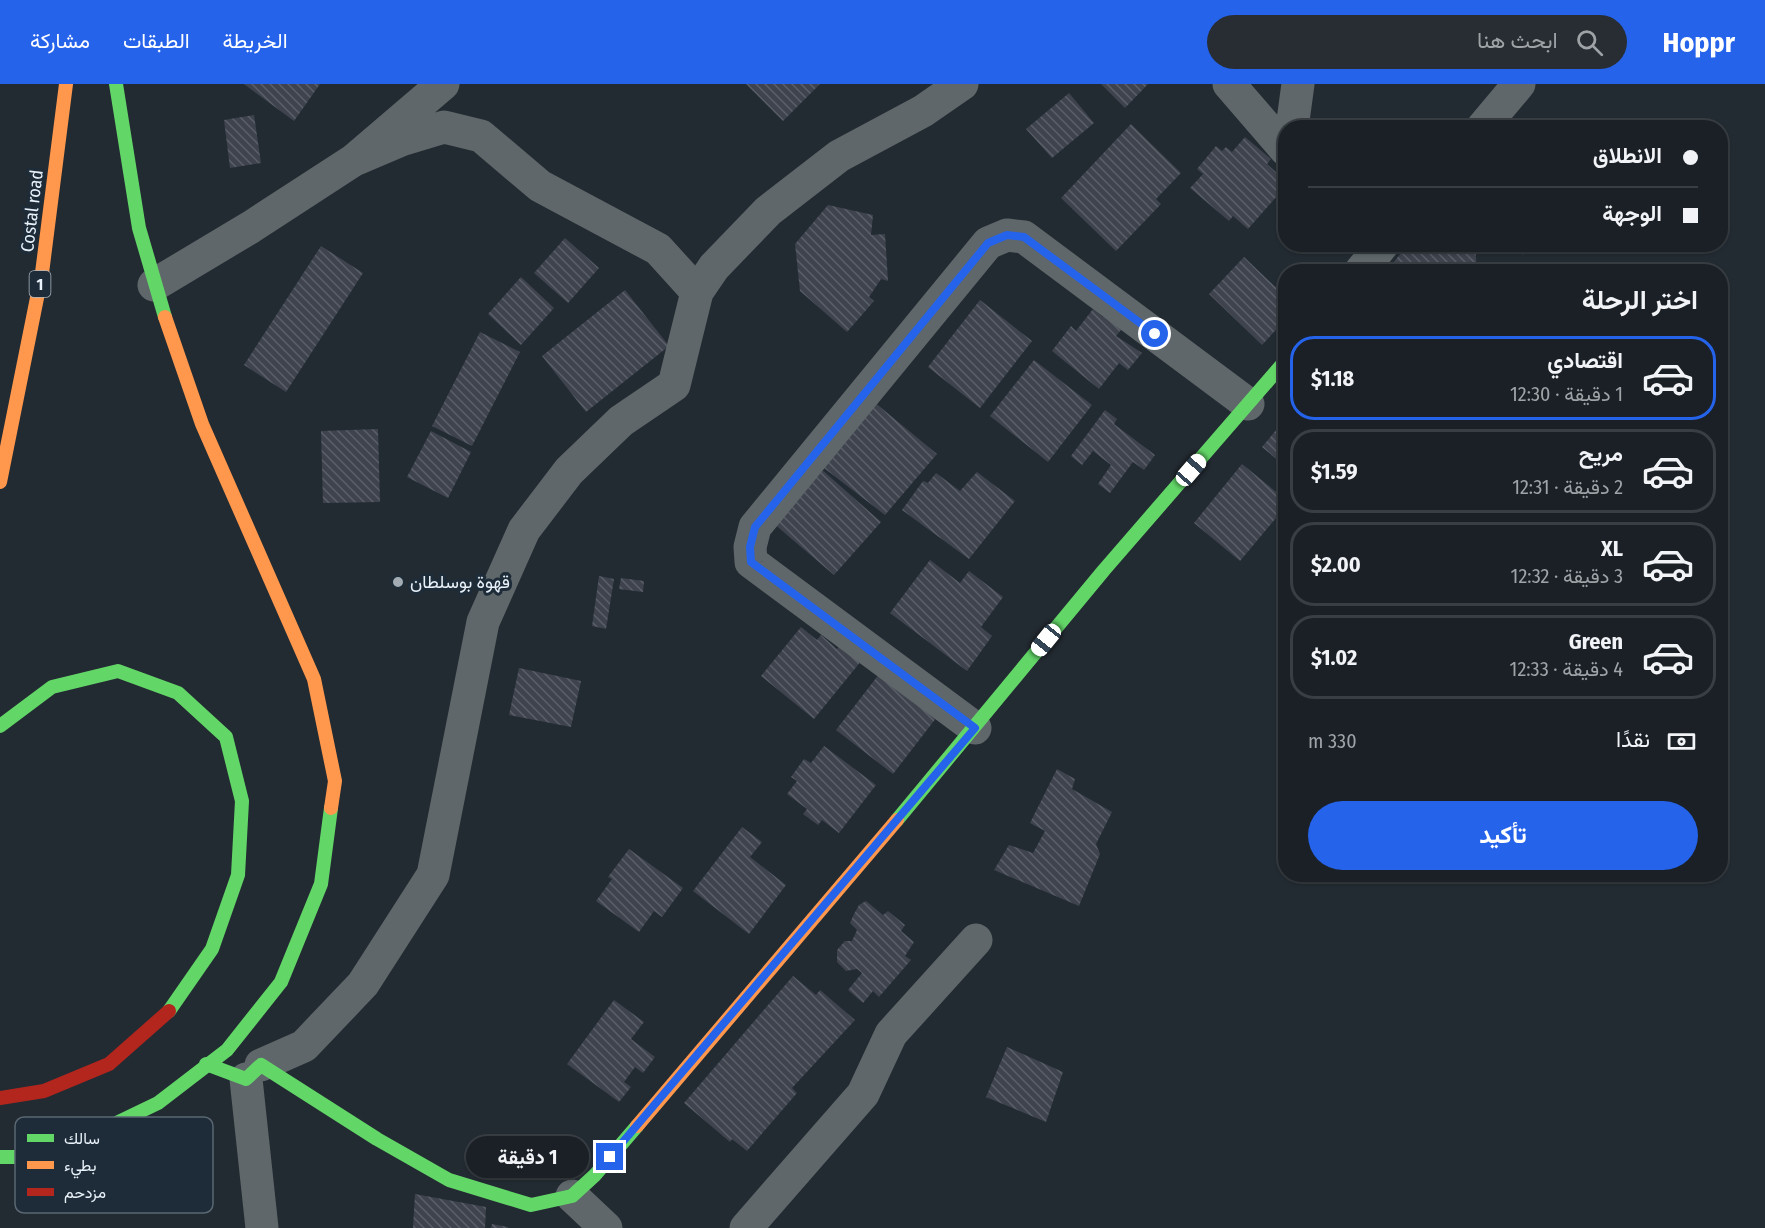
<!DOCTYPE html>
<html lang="ar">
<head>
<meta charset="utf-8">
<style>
  body { margin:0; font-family:"Fira Sans Condensed",Vazirmatn,sans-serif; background:#272d32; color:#f1f3f6; direction:rtl; height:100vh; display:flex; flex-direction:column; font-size:22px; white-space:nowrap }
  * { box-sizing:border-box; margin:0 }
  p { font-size:20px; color:#9fa3a7 }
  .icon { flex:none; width:33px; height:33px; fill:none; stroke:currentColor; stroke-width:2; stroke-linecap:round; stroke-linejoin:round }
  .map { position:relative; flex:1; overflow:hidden; direction:ltr }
  .panel { position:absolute; left:1278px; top:180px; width:450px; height:618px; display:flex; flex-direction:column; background:#1a2026; border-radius:24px; box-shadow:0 2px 4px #0004,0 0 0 2px #383e43; direction:rtl }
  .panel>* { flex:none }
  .banner { position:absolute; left:1278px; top:36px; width:450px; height:132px; border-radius:24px; box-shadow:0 2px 4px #0004,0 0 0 2px #383e43; direction:rtl; display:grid; align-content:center; height:132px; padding:0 30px; background:#1a2026 }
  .end { position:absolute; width:27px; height:27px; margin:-14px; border:8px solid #2563eb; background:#fff; box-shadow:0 0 0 3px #fff }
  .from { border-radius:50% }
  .bubble { position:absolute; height:42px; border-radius:21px; background:#1a2026; box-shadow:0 2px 4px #0004,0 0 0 2px #383e43; font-size:20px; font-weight:700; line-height:42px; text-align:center; direction:rtl }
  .car { position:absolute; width:18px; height:36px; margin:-18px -9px; border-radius:8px; box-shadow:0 0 4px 2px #0007; background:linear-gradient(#fff 24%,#345 0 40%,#fff 0 76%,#345 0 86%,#fff 0) }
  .banner b { display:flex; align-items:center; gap:21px; height:57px; font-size:22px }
  .banner b+b { border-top:2px solid #383e43 }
  .banner i { width:15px; height:15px; background:#f1f3f6 }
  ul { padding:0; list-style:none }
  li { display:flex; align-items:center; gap:18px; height:84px; margin:0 12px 9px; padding:0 18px; border:3px solid #383e43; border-radius:24px }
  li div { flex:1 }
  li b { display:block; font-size:22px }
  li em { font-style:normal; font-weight:700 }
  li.on { border-color:#2563eb }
  li>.icon { width:54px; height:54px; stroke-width:1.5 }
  h2 { padding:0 30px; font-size:27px; line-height:72px }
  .pay { display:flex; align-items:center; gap:15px; height:66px; padding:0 30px; font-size:22px }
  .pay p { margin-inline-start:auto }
  .cta { display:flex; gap:12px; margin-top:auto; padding:12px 30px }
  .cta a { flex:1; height:69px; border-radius:36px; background:#2563eb; color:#fff; font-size:24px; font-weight:700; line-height:69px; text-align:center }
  header { display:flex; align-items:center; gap:36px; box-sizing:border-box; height:84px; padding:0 30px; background:#2563eb; color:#fff }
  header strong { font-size:28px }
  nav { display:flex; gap:33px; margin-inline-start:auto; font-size:21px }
  .search { width:420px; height:54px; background:#272d32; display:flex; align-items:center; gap:15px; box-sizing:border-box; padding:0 21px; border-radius:33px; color:#9fa3a7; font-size:22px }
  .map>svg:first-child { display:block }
  .building { fill:url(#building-back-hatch) }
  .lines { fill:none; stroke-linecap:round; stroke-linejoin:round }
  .street { stroke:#5f676a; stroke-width:33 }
  .fast { stroke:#63d668; stroke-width:14 }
  .slow { stroke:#ff974d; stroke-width:14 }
  .jam { stroke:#b3261e; stroke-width:14 }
  .route { stroke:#2563eb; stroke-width:8 }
  .poi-dot { fill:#a3acb3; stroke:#1d2c38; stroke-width:2 }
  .labels { text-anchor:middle; stroke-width:6; stroke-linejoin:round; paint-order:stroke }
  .shield { fill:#1d2c38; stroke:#abb6bf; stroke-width:1.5 }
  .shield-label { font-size:16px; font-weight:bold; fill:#e8f1f9 }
  .street-label { font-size:18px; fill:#e8f1f9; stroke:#1d2c38 }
  .poi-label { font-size:18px; fill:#e8f1f9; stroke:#1d2c38; text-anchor:start }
  .key { fill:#1d2c38; stroke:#5a6772; stroke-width:1.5 }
  .key-label { font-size:16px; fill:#e8f1f9 }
</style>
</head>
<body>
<header>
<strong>Hoppr</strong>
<div class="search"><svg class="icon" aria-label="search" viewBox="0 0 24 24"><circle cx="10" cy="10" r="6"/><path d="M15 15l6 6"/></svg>ابحث هنا</div>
<nav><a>الخريطة</a><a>الطبقات</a><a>مشاركة</a></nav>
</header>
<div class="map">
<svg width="1765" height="1144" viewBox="0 0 1765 1144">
  <defs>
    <pattern id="building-back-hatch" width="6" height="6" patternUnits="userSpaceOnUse" patternTransform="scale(1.5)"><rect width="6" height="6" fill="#3e434e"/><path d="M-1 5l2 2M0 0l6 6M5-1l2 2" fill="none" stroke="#5a5f68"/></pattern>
  </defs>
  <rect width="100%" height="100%" fill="#232b32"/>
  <path class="building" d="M244 0H320L294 37Z
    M746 0H820L783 37Z
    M1101 0H1148L1125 24Z
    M1069 9 1094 39 1052 74 1026 45Z
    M254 31 261 79 230 84 224 36Z
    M1131 40 1181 89 1156 115 1161 120 1116 167 1061 114Z
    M1245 53 1271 75 1267 80 1286 97V102L1248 145 1233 132 1229 137 1190 104 1203 90 1197 85 1216 62 1222 67 1226 63 1232 68Z
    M828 121 873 131 871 151 885 150 888 197 881 195 869 213 874 217 847 248 800 207 795 160Z
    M565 154 599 184 568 219 534 189Z
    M1408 160H1475L1477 188H1386Z
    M1510 160H1531L1523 171Z
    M321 162 363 189 286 308 244 281Z
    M1244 173 1286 213V235L1262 261 1209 210Z
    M521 193 554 224 521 261 488 230Z
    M625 206 669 262 586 328 542 272Z
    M980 216 1032 257 980 324 928 283Z
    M1093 225 1103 233 1109 226 1126 240 1116 252 1142 269 1128 286 1119 279 1099 305 1052 267 1071 242 1076 247Z
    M480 248 520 268 472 362 432 342Z
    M1034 276 1092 321 1048 378 990 332Z
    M874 318 937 370 885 431 820 381Z
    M1105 326 1117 335 1114 340 1155 371 1144 386 1133 378 1110 409 1098 400 1111 381 1093 367 1082 381 1071 372Z
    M1286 334V383L1262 363Z
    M378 345 380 418 323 419 321 347Z
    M431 347 471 368 448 414 407 393Z
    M1242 380 1286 416V422L1240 477 1194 439Z
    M820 384 881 438 834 491 773 439Z
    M977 388 1015 417 969 475 902 426 923 397 928 399 936 389 960 407Z
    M930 476 960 499 969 487 1003 513 981 543 992 552 967 587 890 529Z
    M599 492 614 495 606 545 592 542Z
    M621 494 644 497 643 508 619 505Z
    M801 543 817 556 821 551 837 565 842 559 862 576 814 635 761 592Z
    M519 584 581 597 571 643 509 631Z
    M883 585 940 629 893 690 836 646Z
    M824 662 876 701 839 749 822 736 818 741 803 730 807 725 787 710 797 697 791 693 804 675 811 679Z
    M1057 685 1075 695 1072 705 1112 728 1096 760 1100 770 1079 822 994 786 1009 761 1033 769 1045 747 1030 739Z
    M742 743 762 758 750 773 786 801 749 850 693 807Z
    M629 765 683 804 662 833 654 827 639 848 596 817 612 795 608 793Z
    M866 817 883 831 888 827 905 841 901 847 914 858 905 872 911 876 879 913 873 907 863 919 848 906 862 889 857 885 846 887 837 878V866L845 857H852L857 846 850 839 854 830 859 821Z
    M793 892 816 911 820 906 855 936 792 1004 797 1009 747 1067 732 1055 730 1058 684 1019Z
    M614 916 644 938 631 955 655 973 643 989 635 983 624 998 631 1003 619 1018 567 980Z
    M1007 963 1063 988 1046 1038 986 1013Z
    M415 1110 486 1123 485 1144H413Z
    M492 1140 508 1143V1144H491Z"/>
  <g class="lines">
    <path class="street" d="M1229 0 1286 66
      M1292 44 1298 0
      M1482 44 1519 0
      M354 76 401 56 444 43 481 52 540 102 658 165 697 208
      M1360 188 1383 160
      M154 201 251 143 354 76 443 0
      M975 644 751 478 750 463 755 443 988 159 1007 151 1024 153 1248 320
      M261 981 304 962 363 900 433 791 483 538 524 446 569 387 621 337 674 301 697 208 714 183 768 127 839 72 923 27 962 0
      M246 995 262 1144
      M572 1112 606 1144
      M746 1144 863 1010 891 950 976 856"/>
    <path class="fast" d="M116 0 139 144 165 233
      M0 642 52 603 118 587 178 609 226 653 242 717 238 791 212 865 169 927
      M897 736 1104 486 1286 276
      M206 980 246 995 261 981 377 1055 449 1096 531 1121 572 1112 595 1091 637 1042
      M0 1073H18L79 1057 158 1019 227 966 281 898 321 800 331 724"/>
    <path class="slow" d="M165 233 202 340 314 595 335 697 331 724
      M0 398 42 189 66 0
      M637 1042 897 736"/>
    <path class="jam" d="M0 1014 44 1007 109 980 169 927"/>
  </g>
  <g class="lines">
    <path class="route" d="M610 1073 975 644 751 478 750 463 755 443 988 159 1007 151 1024 153 1155 250"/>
  </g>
  <circle class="poi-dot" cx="398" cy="498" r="6"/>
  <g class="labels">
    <rect class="shield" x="29.5" y="187" width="21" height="26" rx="4.5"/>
    <g class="shield-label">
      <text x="40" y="206">1</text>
    </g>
    <g class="street-label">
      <text transform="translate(32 127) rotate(-83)" y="6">Costal road</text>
    </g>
    <g class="poi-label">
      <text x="410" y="504">قهوة بوسلطان</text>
    </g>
  </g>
  <rect x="15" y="1033" width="198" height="96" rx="9" class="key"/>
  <rect x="27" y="1050" width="27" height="8" fill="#63d668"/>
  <rect x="27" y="1077" width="27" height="8" fill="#ff974d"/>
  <rect x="27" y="1104" width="27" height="8" fill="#b3261e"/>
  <g class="key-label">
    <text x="64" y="1060">سالك</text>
    <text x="64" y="1087">بطيء</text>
    <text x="64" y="1114">مزدحم</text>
  </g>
</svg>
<i class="end from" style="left:1155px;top:250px"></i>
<i class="end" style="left:610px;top:1073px"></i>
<div class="bubble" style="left:466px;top:1052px;width:123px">1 دقيقة</div>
<i class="car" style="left:1191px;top:386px;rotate:41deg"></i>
<i class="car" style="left:1046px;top:556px;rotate:219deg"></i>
<div class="banner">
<b><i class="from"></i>الانطلاق</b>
<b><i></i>الوجهة</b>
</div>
<section class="panel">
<h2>اختر الرحلة</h2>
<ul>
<li class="on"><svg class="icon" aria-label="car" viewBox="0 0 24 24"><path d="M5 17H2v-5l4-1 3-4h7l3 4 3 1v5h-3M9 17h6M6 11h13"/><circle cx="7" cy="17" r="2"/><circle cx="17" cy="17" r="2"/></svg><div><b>اقتصادي</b><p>1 دقيقة · 12:30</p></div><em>$1.18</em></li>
<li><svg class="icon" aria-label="car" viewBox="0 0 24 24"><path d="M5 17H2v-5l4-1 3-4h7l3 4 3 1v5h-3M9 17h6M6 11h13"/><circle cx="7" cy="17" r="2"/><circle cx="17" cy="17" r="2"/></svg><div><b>مريح</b><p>2 دقيقة · 12:31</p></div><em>$1.59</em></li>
<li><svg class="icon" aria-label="car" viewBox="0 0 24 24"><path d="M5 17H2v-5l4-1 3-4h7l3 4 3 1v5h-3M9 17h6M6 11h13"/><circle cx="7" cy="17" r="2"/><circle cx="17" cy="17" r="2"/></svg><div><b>XL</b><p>3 دقيقة · 12:32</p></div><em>$2.00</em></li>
<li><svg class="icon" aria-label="car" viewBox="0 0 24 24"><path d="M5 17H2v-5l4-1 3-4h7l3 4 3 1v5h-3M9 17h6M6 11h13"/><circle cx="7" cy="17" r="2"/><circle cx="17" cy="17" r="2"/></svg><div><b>Green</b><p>4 دقيقة · 12:33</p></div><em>$1.02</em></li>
</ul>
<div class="pay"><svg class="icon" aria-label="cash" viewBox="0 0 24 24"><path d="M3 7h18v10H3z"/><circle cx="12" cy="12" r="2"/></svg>نقدًا<p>330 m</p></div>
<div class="cta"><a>تأكيد</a></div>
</section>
</div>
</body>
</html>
